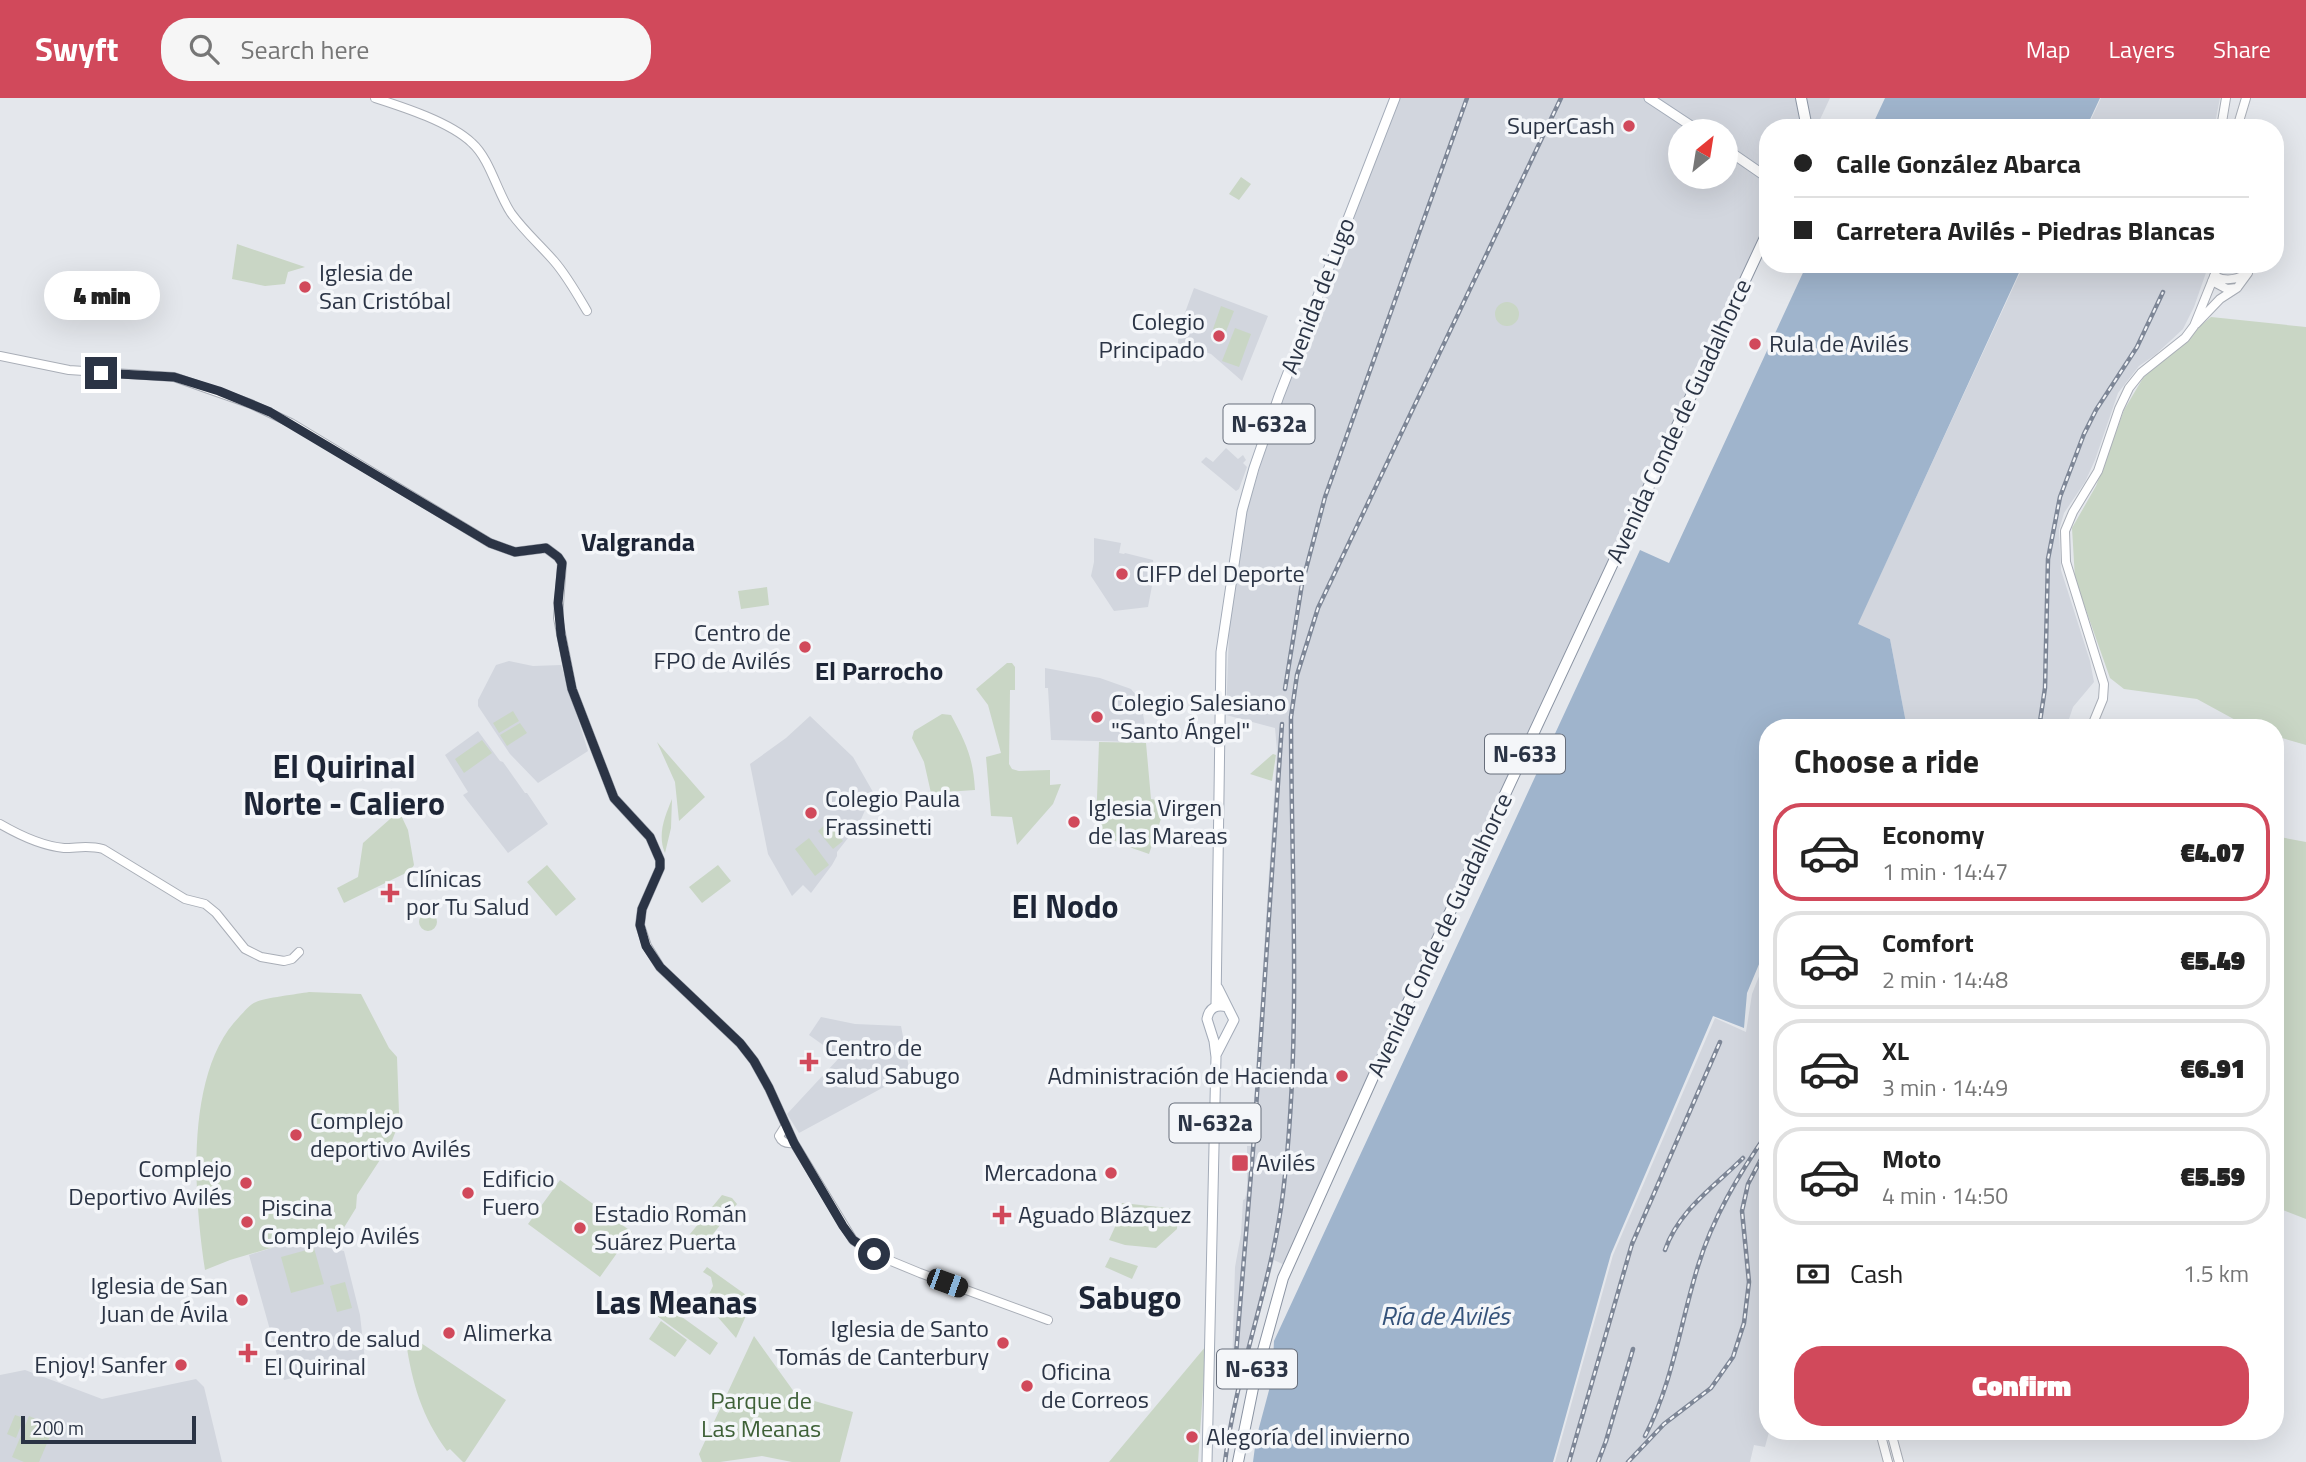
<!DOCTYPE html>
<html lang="en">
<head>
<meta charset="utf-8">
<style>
  body { margin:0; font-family:"Titillium Web",sans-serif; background:#f6f6f6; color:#222; height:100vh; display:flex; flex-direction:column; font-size:26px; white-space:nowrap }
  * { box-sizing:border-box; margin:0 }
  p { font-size:23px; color:#767676 }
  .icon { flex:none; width:38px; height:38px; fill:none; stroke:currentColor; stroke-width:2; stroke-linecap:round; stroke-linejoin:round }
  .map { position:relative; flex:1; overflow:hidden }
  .side { position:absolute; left:1759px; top:621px; width:525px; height:721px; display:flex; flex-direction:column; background:#fff; border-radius:28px; box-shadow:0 7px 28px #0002 }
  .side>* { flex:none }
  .hud { position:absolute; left:1759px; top:21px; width:525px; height:154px; border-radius:28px; box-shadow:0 7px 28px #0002; display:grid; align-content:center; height:154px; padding:0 35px; background:#fff }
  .needle { width:46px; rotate:30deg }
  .buttons { position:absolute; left:1668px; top:21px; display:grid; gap:14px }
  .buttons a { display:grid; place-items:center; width:70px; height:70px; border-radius:50%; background:#fff; box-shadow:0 7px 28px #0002; font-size:35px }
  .scale { position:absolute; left:21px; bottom:18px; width:175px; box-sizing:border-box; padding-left:7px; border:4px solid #2b3445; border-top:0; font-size:19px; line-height:24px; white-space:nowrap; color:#2b3445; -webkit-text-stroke:5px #f4f6f9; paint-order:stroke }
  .end { position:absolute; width:32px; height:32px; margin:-16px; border:9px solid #2b3445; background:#fff; box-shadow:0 0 0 4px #fff }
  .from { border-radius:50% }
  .bubble { position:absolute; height:49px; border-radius:24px; background:#fff; box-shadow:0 7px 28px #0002; font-size:23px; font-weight:800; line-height:49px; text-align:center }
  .car { position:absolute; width:21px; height:42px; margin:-21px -10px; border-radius:9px; box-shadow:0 0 5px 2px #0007; background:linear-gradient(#222 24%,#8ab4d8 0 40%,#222 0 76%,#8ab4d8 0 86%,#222 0) }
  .hud b { display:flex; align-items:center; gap:24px; height:66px; font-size:26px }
  .hud b+b { border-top:2px solid #e0e0e0 }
  .hud i { width:18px; height:18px; background:#222 }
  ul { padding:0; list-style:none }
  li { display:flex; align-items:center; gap:21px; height:98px; margin:0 14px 10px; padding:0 21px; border:4px solid #e0e0e0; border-radius:28px }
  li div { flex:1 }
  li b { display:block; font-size:26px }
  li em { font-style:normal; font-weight:800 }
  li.current { border-color:#d1495b }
  li>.icon { width:63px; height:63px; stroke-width:1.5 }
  h2 { padding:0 35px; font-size:32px; line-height:84px }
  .pay { display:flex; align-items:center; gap:18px; height:77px; padding:0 35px; font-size:26px }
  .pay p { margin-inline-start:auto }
  .button { display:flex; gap:14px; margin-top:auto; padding:14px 35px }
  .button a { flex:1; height:80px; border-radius:28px; background:#d1495b; color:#fff; font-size:28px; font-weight:800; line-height:80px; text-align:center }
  header { display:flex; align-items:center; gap:42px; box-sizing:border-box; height:98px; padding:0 35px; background:#d1495b; color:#fff }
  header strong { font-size:33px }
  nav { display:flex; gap:38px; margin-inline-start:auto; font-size:24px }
  .search { width:490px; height:63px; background:#f6f6f6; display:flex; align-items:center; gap:18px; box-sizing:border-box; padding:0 24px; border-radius:28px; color:#767676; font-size:26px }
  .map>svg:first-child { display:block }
  .built { fill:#d2d6de; fill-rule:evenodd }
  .green { fill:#c9d6c5 }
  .water { fill:#9fb4cc }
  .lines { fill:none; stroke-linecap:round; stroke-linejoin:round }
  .secondary-casing { stroke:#a9aeb7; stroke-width:10 }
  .primary-casing { stroke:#a3abb8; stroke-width:11 }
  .highway-casing { stroke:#8b94a3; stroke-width:12 }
  .secondary { stroke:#fff; stroke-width:8 }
  .primary { stroke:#fff; stroke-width:9 }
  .highway { stroke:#fff; stroke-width:10 }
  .rail-casing { stroke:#7d8696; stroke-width:4.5 }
  .rail { stroke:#f4f6f9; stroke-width:2; stroke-dasharray:5; stroke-linecap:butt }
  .route { stroke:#2b3445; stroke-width:9 }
  .poi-dot { fill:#d1495b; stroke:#f4f6f9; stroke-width:2.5 }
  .labels { text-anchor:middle; stroke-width:7; stroke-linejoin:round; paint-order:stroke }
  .shield { fill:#f4f6f9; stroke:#676e7b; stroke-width:2 }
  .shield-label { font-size:23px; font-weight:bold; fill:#2b3445 }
  .poi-label { font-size:24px; fill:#2b3445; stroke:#f4f6f9; text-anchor:start }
  .street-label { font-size:24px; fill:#2b3445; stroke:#f4f6f9 }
  .park-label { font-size:24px; fill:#3f6138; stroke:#f4f6f9 }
  .neighbourhood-label { font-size:26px; font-weight:bold; fill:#1d2536; stroke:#f4f6f9 }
  .water-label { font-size:26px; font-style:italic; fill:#34527a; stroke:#f4f6f9 }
  .district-label { font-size:32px; font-weight:bold; fill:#1d2536; stroke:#f4f6f9 }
</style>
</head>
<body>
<header>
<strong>Swyft</strong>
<div class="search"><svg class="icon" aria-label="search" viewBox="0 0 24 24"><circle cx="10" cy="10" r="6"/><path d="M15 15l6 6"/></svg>Search here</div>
<nav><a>Map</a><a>Layers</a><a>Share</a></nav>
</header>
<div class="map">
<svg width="2306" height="1364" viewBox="0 0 2306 1364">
  <rect width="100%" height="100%" fill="#e4e7ec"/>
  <path class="built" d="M1398 0H1830L1816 30H1768L1767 136 1291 1170 1274 1162 1245 1272 1232 1270 1235 1169 1241 1136 1243 1102 1245 1101 1247 1092V1048H1251L1252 1036 1277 652 1275 630 1226 617 1229 534 1246 417 1274 320ZM1680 33H1726V79H1680Z
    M2101 0H2220L2214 30H2087Z
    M2024 166H2209L2194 209 2183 231 2155 257 2139 268 2118 295 2095 362 2085 384 2064 415 2059 432 2061 472 2090 563 2094 584 2073 609 2066 630H1907L1890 541 1857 527Z
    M1194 190 1268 218 1242 283 1211 256 1178 245 1179 231Z
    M1226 350 1238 361 1243 357 1246 362 1243 365 1247 369 1239 391 1236 393 1201 364 1206 359 1213 364Z
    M1094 440 1121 445 1119 455 1124 456 1125 455 1153 462 1154 477 1148 509 1114 513 1091 478 1094 464Z
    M509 563 533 568 561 567 588 653 538 685 510 656 478 608V602L496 567Z
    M1045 570 1100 580 1131 591 1141 603 1147 641 1141 644 1051 642 1048 590H1045Z
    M810 618 853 659 873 694 859 726 837 754V758L832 767 811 795 803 787 792 798 768 756 750 666 786 640Z
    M478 633 500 663 503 664 525 695H527L548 726 508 755 463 697 468 694 445 657Z
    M1767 858 1769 1334 1765 1349 1754 1347 1750 1364H1555L1613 1157 1715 920 1746 934 1752 896Z
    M821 919 855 926 901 928 910 975 799 1035 787 1016 840 959 809 937Z
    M294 1143 344 1153 360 1217 365 1262 284 1282 249 1157Z
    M25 1272 102 1301 196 1281 204 1289 222 1364H0V1277Z"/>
  <path class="green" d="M1241 79 1251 86 1239 102 1229 96Z
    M237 146 305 169 288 174 285 186 265 188 232 181Z
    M1495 216a12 12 0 1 1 24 0a12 12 0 1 1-24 0Z
    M1221 208 1234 213 1225 236 1213 231Z
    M2211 219 2306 229V647L2275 638V630H2250L2197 601 2124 591 2110 580 2075 481 2072 430 2096 388 2124 312 2143 280 2178 246Z
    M1235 230 1251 236 1239 269 1222 263Z
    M767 489 769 507 741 511 738 493Z
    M1007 565H1012L1015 569V592H1010L1009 666 1012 671 1019 673 1050 672V687L1061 686 1053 706 1017 747 1012 719 991 718 986 659 1001 655 988 607 976 591Z
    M513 613 519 623 499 635 493 625Z
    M942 616 951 617C966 645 973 659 975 692L931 695 924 664 912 640 914 633Z
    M520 625 527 635 507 648 500 637Z
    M482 642 492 655 464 675 455 661Z
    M657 644 705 699 679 723 675 684Z
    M1099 644 1146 645 1151 701 1164 703V712L1149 756C1131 749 1107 744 1096 727Z
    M1273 656 1276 657 1272 683 1250 676Z
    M672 701 671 730 665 755C657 737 665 718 672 701Z
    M399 713 408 732 414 767 410 773 344 805 337 790 358 779 363 745Z
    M828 724 843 743 833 751 818 733Z
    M2275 738 2306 744V1121L2275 1109Z
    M809 740 829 767 815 778 795 751Z
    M547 767 576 801 556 818 527 784Z
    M718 767 731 783 702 805 689 789Z
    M419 824a9 9 0 1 1 18 0a9 9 0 1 1-18 0Z
    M309 894 361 896 389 950 397 959 399 1015 397 1030 391 1045 357 1097 356 1110 337 1141 325 1149 294 1143 230 1162 205 1172C194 1100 184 974 240 918 244 914 250 906 256 904 264 900 298 896 309 894Z
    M560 1082 632 1134 600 1179 528 1126Z
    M722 1097 732 1100 737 1106 705 1146 694 1144 690 1136Z
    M1122 1105 1178 1111 1177 1131 1156 1150 1125 1147 1109 1142 1120 1118Z
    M314 1150 324 1186 291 1195 281 1159Z
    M1110 1159 1138 1168 1132 1181 1105 1169Z
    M707 1169 753 1202 736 1240 702 1201 708 1198 713 1188 711 1179 703 1174Z
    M345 1184 352 1210 337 1214 330 1188Z
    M657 1201 718 1245 710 1257 649 1212Z
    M661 1223 687 1242 675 1259 649 1241Z
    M754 1238 797 1298 853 1314 840 1364H792L762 1358 720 1364H702L699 1356Z
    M418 1243 506 1302 465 1364H463L450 1351 447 1353C422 1319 412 1285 406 1244L414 1250Z
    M1206 1248 1198 1364H1109Z
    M15 1317 24 1320 16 1340 7 1336Z
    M29 1318 54 1329 39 1364H24L12 1359Z"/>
  <path class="water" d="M1885 0H2100L2086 30H1871Z
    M1807 166H2023L1858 526 1890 541 1907 630H1768L1767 847 1747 895 1744 930 1713 918 1611 1156 1553 1364H1253L1256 1341 1272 1281 1274 1243 1640 452 1669 465Z"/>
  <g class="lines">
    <defs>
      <path id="secondary" d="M375 0C403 9 450 24 472 45 490 61 497 94 511 115 524 133 540 147 554 163 567 178 577 196 587 213
        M2221 30 2226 0
        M2237 30 2246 0
        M2214 178C2224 183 2236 182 2246 176
        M2212 183 2227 191 2237 190 2248 175 2249 166
        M2196 226 2220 201 2237 190
        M0 258 69 272 174 279 251 306 291 325 490 445 515 454 546 450 558 459 562 465 558 520 572 591 614 700 650 739 660 762V770L642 811 640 827 647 848 660 869 740 945 754 963 769 990 794 1045 853 1142 874 1156 920 1175 1048 1222
        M2091 630 2103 601 2104 586 2066 464 2065 433 2073 414 2098 373 2119 311 2129 290 2141 275 2185 240 2194 228 2219 166
        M0 726C19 737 42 748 64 750 78 750 88 747 103 751L185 801 205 806 216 815 245 851 261 859 284 863 292 861 299 854
        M786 1027 779 1038C782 1045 787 1046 794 1045
        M1880 1334 1888 1364
        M1891 1334 1899 1364"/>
      <path id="primary" d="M1649 0 1699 33
        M1726 51 1768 80
        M1216 908 1221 554 1242 413 1254 370 1279 298 1395 0
        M1216 957 1234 922 1218 890
        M1207 1364 1216 959 1214 943 1207 921C1209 910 1216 906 1227 909"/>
      <path id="highway" d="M1801 0 1807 30
        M1238 1364 1254 1285 1283 1180 1374 977 1768 133"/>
    </defs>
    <use href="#secondary" class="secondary-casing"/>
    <use href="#primary" class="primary-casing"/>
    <use href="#highway" class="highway-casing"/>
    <use href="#secondary" class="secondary"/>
    <use href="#primary" class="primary"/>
    <use href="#highway" class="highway"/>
    <defs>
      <path id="rail" d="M1285 591 1302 486 1325 399 1467 0
        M2039 630 2045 590 2048 461 2060 399 2084 336 2096 312 2137 249 2163 194
        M1665 1152C1679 1112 1714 1089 1743 1060
        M1235 1268 1254 1040 1282 626
        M1645 1338C1673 1284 1680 1226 1698 1168 1713 1119 1739 1076 1768 1034
        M1225 1364C1236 1273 1272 1186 1283 1095 1302 939 1291 777 1291 619L1297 577 1318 510 1561 0
        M1569 1364 1632 1146 1720 944
        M1598 1364 1606 1343 1633 1251
        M1628 1364 1664 1326 1711 1290 1733 1259 1744 1225 1749 1184 1742 1113 1748 1086 1768 1048"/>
    </defs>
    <use href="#rail" class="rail-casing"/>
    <use href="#rail" class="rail"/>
  </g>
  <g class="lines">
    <path class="route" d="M101 275 174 279 219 293 270 314 490 445 515 454 546 450 558 459 562 465 558 505 561 537 572 591 592 643 614 700 650 739 660 762V770L642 811 640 827 646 848 660 869 740 945 754 963 769 990 794 1045 843 1128 853 1142 874 1156"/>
  </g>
  <g class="poi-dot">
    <circle cx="1629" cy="28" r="7"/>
    <circle cx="305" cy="189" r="7"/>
    <circle cx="1219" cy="238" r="7"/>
    <circle cx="1755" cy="246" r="7"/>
    <circle cx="1122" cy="476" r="7"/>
    <circle cx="805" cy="549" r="7"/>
    <circle cx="1097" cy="619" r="7"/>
    <circle cx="811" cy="715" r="7"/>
    <circle cx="1074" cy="724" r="7"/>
    <path d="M386.5 784.5h7v7h7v7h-7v7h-7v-7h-7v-7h7z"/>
    <path d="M805.5 953.5h7v7h7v7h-7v7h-7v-7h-7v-7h7z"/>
    <circle cx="1342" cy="978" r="7"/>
    <circle cx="296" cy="1037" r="7"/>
    <rect x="1231" y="1056" width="18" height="18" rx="3.5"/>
    <circle cx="1111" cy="1075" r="7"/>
    <circle cx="246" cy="1085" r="7"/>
    <circle cx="468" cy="1095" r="7"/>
    <path d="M998.5 1106.5h7v7h7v7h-7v7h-7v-7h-7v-7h7z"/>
    <circle cx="247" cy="1124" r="7"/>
    <circle cx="580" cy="1130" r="7"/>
    <circle cx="242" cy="1202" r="7"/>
    <circle cx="449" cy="1235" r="7"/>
    <circle cx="1003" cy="1245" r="7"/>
    <path d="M244.5 1244.5h7v7h7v7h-7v7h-7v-7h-7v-7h7z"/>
    <circle cx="181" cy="1267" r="7"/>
    <circle cx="1027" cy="1288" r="7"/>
    <circle cx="1192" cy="1339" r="7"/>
  </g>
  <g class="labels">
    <g class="shield">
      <rect x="1223.5" y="306.5" width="91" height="39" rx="5"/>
      <rect x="1485" y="636.5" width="80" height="39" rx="5"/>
      <rect x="1169.5" y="1005.5" width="91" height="39" rx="5"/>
      <rect x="1217" y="1251.5" width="80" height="39" rx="5"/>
    </g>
    <g class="shield-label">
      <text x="1269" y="334">N-632a</text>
      <text x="1525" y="664">N-633</text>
      <text x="1215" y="1033">N-632a</text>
      <text x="1257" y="1279">N-633</text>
    </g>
    <g class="poi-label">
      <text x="1615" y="36" text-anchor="end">SuperCash</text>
      <text x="319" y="183">Iglesia de<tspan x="319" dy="28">San Cristóbal</tspan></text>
      <text x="1205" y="232" text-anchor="end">Colegio<tspan x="1205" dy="28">Principado</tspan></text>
      <text x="1769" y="254">Rula de Avilés</text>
      <text x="1136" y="484">CIFP del Deporte</text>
      <text x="791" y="543" text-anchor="end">Centro de<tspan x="791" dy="28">FPO de Avilés</tspan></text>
      <text x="1111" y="613">Colegio Salesiano<tspan x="1111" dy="28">"Santo Ángel"</tspan></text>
      <text x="825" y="709">Colegio Paula<tspan x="825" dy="28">Frassinetti</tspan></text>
      <text x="1088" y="718">Iglesia Virgen<tspan x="1088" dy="28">de las Mareas</tspan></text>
      <text x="406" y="789">Clínicas<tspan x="406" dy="28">por Tu Salud</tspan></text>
      <text x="825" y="958">Centro de<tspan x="825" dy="28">salud Sabugo</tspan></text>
      <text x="1328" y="986" text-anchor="end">Administración de Hacienda</text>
      <text x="310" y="1031">Complejo<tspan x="310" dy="28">deportivo Avilés</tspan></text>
      <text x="1256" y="1073">Avilés</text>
      <text x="232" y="1079" text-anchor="end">Complejo<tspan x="232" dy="28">Deportivo Avilés</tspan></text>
      <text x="1097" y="1083" text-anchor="end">Mercadona</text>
      <text x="482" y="1089">Edificio<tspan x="482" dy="28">Fuero</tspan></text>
      <text x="261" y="1118">Piscina<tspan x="261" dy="28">Complejo Avilés</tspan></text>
      <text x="594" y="1124">Estadio Román<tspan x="594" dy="28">Suárez Puerta</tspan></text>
      <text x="1018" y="1125">Aguado Blázquez</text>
      <text x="228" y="1196" text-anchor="end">Iglesia de San<tspan x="228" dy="28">Juan de Ávila</tspan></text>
      <text x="989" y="1239" text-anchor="end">Iglesia de Santo<tspan x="989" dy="28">Tomás de Canterbury</tspan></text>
      <text x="463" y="1243">Alimerka</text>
      <text x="264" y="1249">Centro de salud<tspan x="264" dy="28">El Quirinal</tspan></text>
      <text x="167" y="1275" text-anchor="end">Enjoy! Sanfer</text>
      <text x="1041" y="1282">Oficina<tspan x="1041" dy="28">de Correos</tspan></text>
      <text x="1206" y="1347">Alegoría del invierno</text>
    </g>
    <g class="street-label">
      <text transform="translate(1318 198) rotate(-69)" y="8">Avenida de Lugo</text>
      <text transform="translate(1679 323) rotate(-65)" y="8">Avenida Conde de Guadalhorce</text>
      <text transform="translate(1440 837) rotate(-65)" y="8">Avenida Conde de Guadalhorce</text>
    </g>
    <g class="park-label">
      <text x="761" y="1311">Parque de<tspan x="761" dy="28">Las Meanas</tspan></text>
    </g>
    <g class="neighbourhood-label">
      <text x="638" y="453">Valgranda</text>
      <text x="879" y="582">El Parrocho</text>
    </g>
    <g class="water-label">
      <text x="1445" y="1227">Ría de Avilés</text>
    </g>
    <g class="district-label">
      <text x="344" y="680">El Quirinal<tspan x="344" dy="37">Norte - Caliero</tspan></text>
      <text x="1065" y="820">El Nodo</text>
      <text x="1130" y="1211">Sabugo</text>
      <text x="676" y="1216">Las Meanas</text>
    </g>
  </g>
</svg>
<div class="buttons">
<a><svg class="needle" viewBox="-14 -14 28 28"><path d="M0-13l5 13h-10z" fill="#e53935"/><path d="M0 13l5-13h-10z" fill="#767676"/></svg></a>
</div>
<div class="scale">200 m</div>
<i class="end from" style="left:874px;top:1156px"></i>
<i class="end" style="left:101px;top:275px"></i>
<div class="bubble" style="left:44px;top:173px;width:116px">4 min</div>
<i class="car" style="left:947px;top:1185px;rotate:110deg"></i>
<div class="hud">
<b><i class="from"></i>Calle González Abarca</b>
<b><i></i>Carretera Avilés - Piedras Blancas</b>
</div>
<section class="side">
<h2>Choose a ride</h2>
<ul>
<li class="current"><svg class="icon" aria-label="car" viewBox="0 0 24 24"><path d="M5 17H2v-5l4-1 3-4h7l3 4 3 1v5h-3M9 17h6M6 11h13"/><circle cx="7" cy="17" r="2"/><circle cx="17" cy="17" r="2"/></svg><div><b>Economy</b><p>1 min · 14:47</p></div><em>€4.07</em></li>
<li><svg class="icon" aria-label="car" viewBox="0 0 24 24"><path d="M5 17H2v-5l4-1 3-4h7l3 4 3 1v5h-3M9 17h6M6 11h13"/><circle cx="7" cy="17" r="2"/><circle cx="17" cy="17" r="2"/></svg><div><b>Comfort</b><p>2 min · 14:48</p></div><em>€5.49</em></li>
<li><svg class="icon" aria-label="car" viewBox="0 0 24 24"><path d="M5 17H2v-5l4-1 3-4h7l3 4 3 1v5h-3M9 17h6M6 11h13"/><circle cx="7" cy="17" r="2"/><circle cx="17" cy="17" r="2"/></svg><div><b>XL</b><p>3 min · 14:49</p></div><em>€6.91</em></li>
<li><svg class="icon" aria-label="car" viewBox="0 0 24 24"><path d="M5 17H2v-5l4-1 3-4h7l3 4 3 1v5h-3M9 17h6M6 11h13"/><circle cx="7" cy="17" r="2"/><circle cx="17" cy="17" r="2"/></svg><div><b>Moto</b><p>4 min · 14:50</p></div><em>€5.59</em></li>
</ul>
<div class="pay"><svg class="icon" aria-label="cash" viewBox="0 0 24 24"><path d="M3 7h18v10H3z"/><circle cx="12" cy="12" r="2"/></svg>Cash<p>1.5 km</p></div>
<div class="button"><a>Confirm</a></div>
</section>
</div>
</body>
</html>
